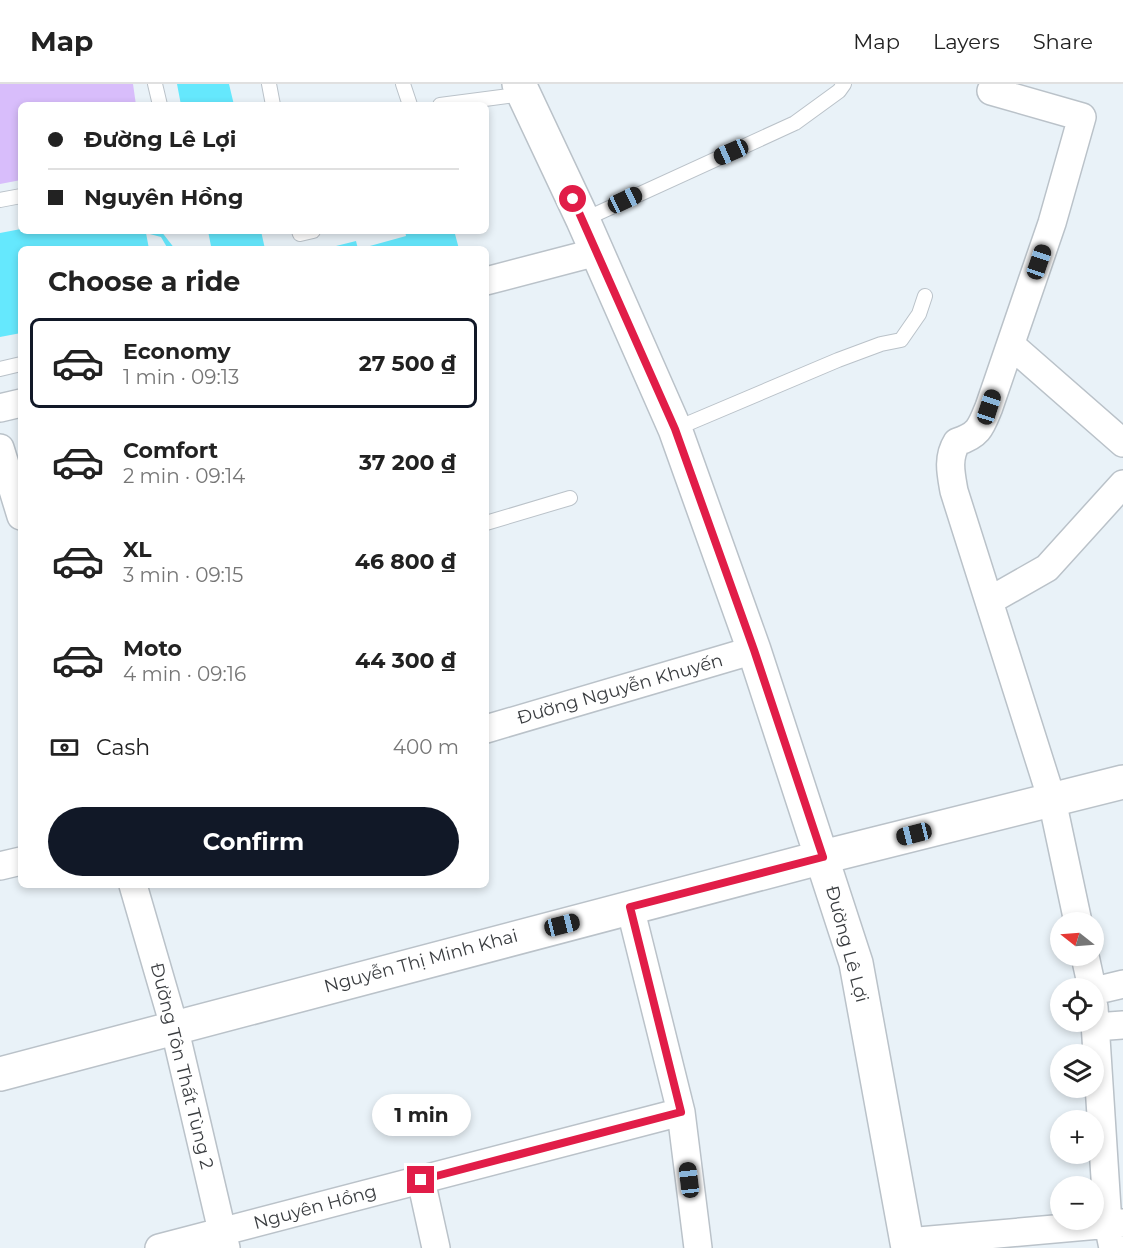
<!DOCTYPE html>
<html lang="en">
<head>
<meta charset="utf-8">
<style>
  body { margin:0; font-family:Montserrat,sans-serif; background:#f6f6f6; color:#222; height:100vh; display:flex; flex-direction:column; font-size:22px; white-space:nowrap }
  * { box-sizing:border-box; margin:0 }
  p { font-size:20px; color:#767676 }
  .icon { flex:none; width:33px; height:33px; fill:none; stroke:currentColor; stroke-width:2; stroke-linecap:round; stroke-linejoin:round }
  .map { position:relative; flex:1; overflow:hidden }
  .panel { position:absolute; left:18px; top:162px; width:471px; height:642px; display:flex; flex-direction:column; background:#fff; border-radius:9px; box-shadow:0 3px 9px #0003 }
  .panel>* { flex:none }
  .hud { position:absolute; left:18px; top:18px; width:471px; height:132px; border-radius:9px; box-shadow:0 3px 9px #0003; display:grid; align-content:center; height:132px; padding:0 30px; background:#fff }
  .needle { width:39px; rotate:287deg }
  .fabs { position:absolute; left:1050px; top:828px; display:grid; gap:12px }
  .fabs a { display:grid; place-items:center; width:54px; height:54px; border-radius:50%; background:#fff; box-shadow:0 3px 9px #0003; font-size:30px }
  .end { position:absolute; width:27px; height:27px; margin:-14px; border:8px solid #e11d48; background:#fff; box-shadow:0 0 0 3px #fff }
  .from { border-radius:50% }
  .bubble { position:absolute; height:42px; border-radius:21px; background:#fff; box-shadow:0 3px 9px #0003; font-size:20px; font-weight:700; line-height:42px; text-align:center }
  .car { position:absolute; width:18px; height:36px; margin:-18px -9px; border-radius:8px; box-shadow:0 0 4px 2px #0007; background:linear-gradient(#222 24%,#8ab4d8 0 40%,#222 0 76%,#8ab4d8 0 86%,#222 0) }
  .hud b { display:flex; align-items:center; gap:21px; height:57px; font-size:22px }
  .hud b+b { border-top:2px solid #e0e0e0 }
  .hud i { width:15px; height:15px; background:#222 }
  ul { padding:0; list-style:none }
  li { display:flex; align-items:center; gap:18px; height:90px; margin:0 12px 9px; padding:0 18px; border:3px solid transparent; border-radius:9px }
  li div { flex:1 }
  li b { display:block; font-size:22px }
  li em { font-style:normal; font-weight:700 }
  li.current { border-color:#111827 }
  li>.icon { width:54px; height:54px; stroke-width:1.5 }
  h2 { padding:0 30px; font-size:27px; line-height:72px }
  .pay { display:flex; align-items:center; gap:15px; height:66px; padding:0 30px; font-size:22px }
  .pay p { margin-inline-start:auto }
  .primary-button { display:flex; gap:12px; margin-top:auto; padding:12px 30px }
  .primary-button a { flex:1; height:69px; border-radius:36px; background:#111827; color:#fff; font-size:24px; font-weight:700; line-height:69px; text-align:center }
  header { display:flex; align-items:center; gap:36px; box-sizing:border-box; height:84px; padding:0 30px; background:#fff; border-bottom:2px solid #e0e0e0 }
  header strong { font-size:28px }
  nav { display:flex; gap:33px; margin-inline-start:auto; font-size:21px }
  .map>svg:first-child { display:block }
  .green { fill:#d8bdfb }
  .building { fill:#65e8fd }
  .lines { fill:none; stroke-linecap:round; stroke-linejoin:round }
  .lane-casing { stroke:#bac2c9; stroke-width:16 }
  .street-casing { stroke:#bac2c9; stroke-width:30 }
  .secondary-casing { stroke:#bac2c9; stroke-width:36 }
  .lane { stroke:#fff; stroke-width:14 }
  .street { stroke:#fff; stroke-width:27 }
  .secondary { stroke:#fff; stroke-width:33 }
  .route { stroke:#e11d48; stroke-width:8 }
  .labels { text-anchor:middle; stroke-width:4.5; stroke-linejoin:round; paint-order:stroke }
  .street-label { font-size:18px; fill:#3a3d40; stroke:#fff }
</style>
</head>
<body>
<header>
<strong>Map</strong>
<nav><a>Map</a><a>Layers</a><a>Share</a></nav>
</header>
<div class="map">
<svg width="1123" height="1164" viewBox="0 0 1123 1164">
  <rect width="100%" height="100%" fill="#e9f2f8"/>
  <path class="green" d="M0 0H133L136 21H21V96L0 100Z"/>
  <path class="building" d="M177 0H229L234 21H181Z
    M21 145V147H161L175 165H168L161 153 146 149 149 165H21V249L0 253V149Z
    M208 147H261L265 165H201L211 162Z
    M405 147H464V148L455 150 459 165H359L406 152Z
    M356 157 358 165H328V164Z"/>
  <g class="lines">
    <defs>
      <path id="lane" d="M155 0 160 21
        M269 0 273 21
        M403 0 410 21
        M440 21 523 10
        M0 116 21 112
        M583 136 795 39 839 7 844 0
        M299 147 300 150 313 147
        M0 285 21 280
        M675 345 838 276 881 260 901 256 919 230 925 212
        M486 439 570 414"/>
      <path id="street" d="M991 7 1082 33 1052 139 989 323C981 343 979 351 957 358 947 374 951 390 954 407L1052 716 1078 838
        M486 197 597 168
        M1011 261 1123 359
        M0 324 21 319
        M0 364 21 432
        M989 517 1047 484 1123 400
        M486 645 754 566
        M0 782 21 777
        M133 801 174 942 226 1164
        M630 823 681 1028 698 1164
        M1085 872 1092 904
        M1094 907 1123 900
        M1094 923 1108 1140 1113 1164
        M1095 943 1123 941
        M421 1096 436 1164
        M907 1158 1123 1139
        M159 1164 681 1028"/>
      <path id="secondary" d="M519 0 583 136 675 345 754 566 856 879 908 1164
        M0 990 823 773 1123 698"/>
    </defs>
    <use href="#lane" class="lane-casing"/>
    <use href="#street" class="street-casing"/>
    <use href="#secondary" class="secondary-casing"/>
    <use href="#lane" class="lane"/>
    <use href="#street" class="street"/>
    <use href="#secondary" class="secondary"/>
  </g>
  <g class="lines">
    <path class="route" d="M421 1096 681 1028 630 823 823 773 754 566 675 345 573 115"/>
  </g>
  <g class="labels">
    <g class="street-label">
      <text transform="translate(620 605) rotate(-16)" y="6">Đường Nguyễn Khuyến</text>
      <text transform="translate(847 860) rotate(75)" y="6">Đường Lê Lợi</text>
      <text transform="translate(421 877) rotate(-15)" y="6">Nguyễn Thị Minh Khai</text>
      <text transform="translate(182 982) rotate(76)" y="6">Đường Tôn Thất Tùng 2</text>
      <text transform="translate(315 1123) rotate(-15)" y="6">Nguyên Hồng</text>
    </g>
  </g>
</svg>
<div class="fabs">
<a><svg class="needle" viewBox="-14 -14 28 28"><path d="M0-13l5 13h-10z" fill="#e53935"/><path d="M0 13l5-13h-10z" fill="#767676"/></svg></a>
<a><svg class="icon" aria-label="locate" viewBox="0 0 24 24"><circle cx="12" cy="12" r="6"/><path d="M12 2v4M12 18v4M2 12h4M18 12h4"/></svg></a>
<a><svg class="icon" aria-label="layers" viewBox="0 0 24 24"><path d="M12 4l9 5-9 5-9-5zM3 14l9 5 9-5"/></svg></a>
<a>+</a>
<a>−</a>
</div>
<i class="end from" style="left:573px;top:115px"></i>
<i class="end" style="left:421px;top:1096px"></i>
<div class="bubble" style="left:372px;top:1010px;width:99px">1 min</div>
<i class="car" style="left:731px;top:68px;rotate:246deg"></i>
<i class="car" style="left:625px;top:116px;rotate:65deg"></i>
<i class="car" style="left:1039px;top:178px;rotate:19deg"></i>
<i class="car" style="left:989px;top:323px;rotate:18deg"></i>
<i class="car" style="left:914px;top:750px;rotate:256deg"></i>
<i class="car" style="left:562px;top:841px;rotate:76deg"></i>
<i class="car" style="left:689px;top:1096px;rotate:353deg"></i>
<div class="hud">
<b><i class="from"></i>Đường Lê Lợi</b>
<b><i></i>Nguyên Hồng</b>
</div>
<section class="panel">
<h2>Choose a ride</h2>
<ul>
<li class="current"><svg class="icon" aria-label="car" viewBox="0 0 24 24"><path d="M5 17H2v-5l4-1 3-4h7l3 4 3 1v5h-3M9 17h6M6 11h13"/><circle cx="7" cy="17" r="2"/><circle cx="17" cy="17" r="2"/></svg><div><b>Economy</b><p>1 min · 09:13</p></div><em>27 500 ₫</em></li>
<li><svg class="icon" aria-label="car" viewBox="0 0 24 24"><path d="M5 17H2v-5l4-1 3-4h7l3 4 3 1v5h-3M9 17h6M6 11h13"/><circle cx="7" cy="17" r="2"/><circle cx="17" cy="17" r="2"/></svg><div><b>Comfort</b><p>2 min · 09:14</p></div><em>37 200 ₫</em></li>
<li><svg class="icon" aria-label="car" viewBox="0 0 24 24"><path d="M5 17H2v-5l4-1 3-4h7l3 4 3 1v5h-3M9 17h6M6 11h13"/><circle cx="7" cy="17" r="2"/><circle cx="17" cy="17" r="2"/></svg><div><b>XL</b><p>3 min · 09:15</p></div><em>46 800 ₫</em></li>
<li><svg class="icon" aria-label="car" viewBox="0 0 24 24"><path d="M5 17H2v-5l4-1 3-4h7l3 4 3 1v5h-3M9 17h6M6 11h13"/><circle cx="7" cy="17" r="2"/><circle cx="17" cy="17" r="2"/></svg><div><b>Moto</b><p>4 min · 09:16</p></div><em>44 300 ₫</em></li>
</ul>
<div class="pay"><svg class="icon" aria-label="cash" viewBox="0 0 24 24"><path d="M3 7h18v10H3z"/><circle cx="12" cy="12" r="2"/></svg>Cash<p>400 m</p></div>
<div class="primary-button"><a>Confirm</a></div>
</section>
</div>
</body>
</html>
